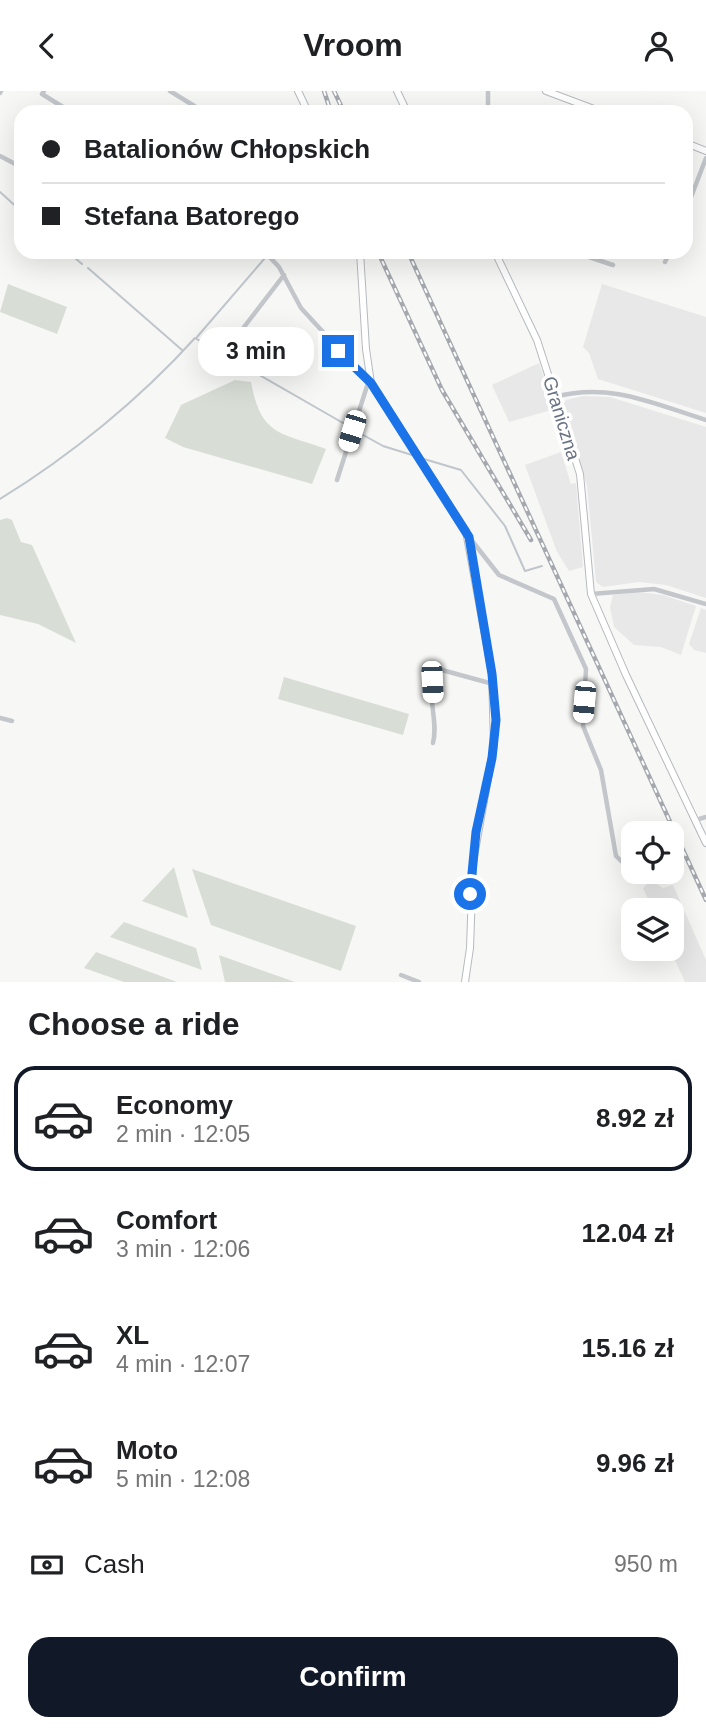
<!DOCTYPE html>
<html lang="en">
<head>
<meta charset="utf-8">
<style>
  body { margin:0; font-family:Helvetica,sans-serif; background:#f2f2f2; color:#202124; height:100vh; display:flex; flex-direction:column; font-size:26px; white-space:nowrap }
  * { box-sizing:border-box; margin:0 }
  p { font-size:23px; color:#757577 }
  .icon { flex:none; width:38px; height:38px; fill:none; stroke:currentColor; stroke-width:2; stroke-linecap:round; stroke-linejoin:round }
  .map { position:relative; height:891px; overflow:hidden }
  .drawer { display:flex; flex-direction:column; background:#fff; flex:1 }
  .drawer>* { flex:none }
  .top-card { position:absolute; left:14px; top:14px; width:679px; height:154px; border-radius:21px; box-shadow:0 7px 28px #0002; display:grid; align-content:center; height:154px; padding:0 28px; background:#fff }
  .tools { position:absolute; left:621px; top:730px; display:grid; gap:14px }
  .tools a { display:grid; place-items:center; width:63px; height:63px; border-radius:14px; background:#fff; box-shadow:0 7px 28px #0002; font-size:35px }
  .end { position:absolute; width:32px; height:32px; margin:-16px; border:9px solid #1a73e8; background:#fff; box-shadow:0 0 0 4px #fff }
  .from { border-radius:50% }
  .bubble { position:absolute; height:49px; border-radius:21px; background:#fff; box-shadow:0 7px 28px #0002; font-size:23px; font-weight:700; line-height:49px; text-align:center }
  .car { position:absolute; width:21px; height:42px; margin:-21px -10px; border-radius:9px; box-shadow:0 0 5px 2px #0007; background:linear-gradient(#fff 24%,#345 0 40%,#fff 0 76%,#345 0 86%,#fff 0) }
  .top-card b { display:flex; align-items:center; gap:24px; height:66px; font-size:26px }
  .top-card b+b { border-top:2px solid #e0e0e0 }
  .top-card i { width:18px; height:18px; background:#202124 }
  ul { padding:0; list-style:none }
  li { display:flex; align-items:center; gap:21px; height:105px; margin:0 14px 10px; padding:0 14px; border:4px solid transparent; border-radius:21px }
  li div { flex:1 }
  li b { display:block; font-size:26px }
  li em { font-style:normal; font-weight:700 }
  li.on { border-color:#111827 }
  li>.icon { width:63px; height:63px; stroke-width:1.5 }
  h2 { padding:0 28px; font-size:32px; line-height:84px }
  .pay { display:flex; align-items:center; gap:18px; height:77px; padding:0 28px; font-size:26px }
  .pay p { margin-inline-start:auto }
  .action { display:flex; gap:14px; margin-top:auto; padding:14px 28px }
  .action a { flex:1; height:80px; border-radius:21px; background:#111827; color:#fff; font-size:28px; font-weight:700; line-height:80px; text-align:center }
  header { display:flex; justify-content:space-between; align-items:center; height:91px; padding:0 28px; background:#fff; font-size:32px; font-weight:700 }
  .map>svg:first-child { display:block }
  .built { fill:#e8e8e8 }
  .green { fill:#d8ded6 }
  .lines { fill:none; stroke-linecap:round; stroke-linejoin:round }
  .stream { stroke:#bfc6cc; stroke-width:2 }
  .secondary-casing { stroke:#b6b9be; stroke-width:8 }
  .street { stroke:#c3c6ca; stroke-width:4.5 }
  .secondary { stroke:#fff; stroke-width:6 }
  .rail-casing { stroke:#a5a8ae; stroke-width:4.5 }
  .rail { stroke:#fff; stroke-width:2; stroke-dasharray:5; stroke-linecap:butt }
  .route { stroke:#1a73e8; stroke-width:9 }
  .labels { text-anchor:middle; stroke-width:7; stroke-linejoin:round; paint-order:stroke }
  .street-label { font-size:19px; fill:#697383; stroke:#fff }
</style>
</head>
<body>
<header><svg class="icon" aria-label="back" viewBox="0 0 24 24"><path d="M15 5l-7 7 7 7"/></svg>Vroom<svg class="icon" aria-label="person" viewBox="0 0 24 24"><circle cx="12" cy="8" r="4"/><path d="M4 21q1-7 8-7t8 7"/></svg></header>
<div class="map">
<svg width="706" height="891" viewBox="0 0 706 891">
  <rect width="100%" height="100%" fill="#f7f7f5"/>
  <path class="built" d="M602 193 706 226V322L598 288 589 262 583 256Z
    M539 272 555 318 509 331 492 294Z
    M583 305 610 306 706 336V507L666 494 639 491 603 496 596 491 587 395 563 314 566 309Z
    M561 361 571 393 576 392 583 476 569 480 557 461 525 374Z
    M638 501 663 504 696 515 681 564 661 556 634 554 614 536 610 516 613 504Z
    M701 517 706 519V562L694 559 689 553Z
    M651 790 663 797 673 794 706 869V891H685L670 858 672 819H653L643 797Z"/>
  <path class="green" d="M8 193 67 216 57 243 0 221Z
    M235 289 251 291C261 345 279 341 326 358L312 393 183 356 165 347 181 314Z
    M7 427 12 429 21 451 32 454 76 552 38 533 0 524V429Z
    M284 586 409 623 403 644 278 608Z
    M174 776 188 827 142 810Z
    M192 778 356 835 341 880 211 834Z
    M124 831 196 857 202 879 110 846Z
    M96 861 177 891H124L84 877Z
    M219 864 295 891H225Z"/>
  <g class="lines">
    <path class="stream" d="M0 101 21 120
      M68 161 82 173
      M269 162 271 161
      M88 177 182 259
      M197 246 265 167
      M356 340 383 355 412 364
      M424 368 461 379 505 435 525 480 542 475
      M0 408C70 365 140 308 195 247L350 336"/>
    <defs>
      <path id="secondary" d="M298 0 308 21
        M397 0 407 21
        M546 0 602 21
        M686 52 706 60
        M360 161 366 258 371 292 466 440 492 583 494 654 473 771 470 857 465 891
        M495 161 537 249 580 383 591 503 626 584 706 752"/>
    </defs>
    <use href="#secondary" class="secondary-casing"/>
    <path class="street" d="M44 0 42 3 71 21
      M170 0 204 21
      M488 0V21
      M0 2 1 0
      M0 65 21 76
      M686 119 706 67
      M265 161 279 176 301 217 370 292
      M574 161 613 174
      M665 171 670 161
      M244 236 284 184
      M555 306C610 291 654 313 706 329
      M337 389 368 292
      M469 446 499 484 554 508 586 578 583 635 601 679 616 765 641 789
      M591 503 654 498 706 513
      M0 627 12 630
      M433 652C439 629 425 603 435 581L442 579 493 593
      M696 729 706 726
      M401 884 419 891"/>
    <use href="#secondary" class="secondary"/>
    <defs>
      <path id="rail" d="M324 0 331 21
        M334 0 344 21
        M378 161 442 299 531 449
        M408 161 706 809"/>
    </defs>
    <use href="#rail" class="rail-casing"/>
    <use href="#rail" class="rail"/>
  </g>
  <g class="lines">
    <path class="route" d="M338 260 371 292 469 446 492 583 496 629 492 667 476 741 470 803"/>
  </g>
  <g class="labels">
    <g class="street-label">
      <text transform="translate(562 327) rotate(73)" y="7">Graniczna</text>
    </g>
  </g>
</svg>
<div class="tools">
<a><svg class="icon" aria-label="locate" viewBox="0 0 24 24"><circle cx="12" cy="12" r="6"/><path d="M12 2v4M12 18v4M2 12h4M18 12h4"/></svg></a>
<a><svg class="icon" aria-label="layers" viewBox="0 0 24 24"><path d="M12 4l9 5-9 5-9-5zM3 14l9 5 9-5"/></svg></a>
</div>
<i class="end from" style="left:470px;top:803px"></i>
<i class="end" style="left:338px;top:260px"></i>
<div class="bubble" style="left:198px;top:236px;width:116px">3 min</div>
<i class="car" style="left:352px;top:340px;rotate:197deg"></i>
<i class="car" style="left:432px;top:591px;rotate:177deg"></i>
<i class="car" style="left:584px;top:611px;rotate:185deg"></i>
<div class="top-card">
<b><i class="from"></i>Batalionów Chłopskich</b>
<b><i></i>Stefana Batorego</b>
</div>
</div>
<section class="drawer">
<h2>Choose a ride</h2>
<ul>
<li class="on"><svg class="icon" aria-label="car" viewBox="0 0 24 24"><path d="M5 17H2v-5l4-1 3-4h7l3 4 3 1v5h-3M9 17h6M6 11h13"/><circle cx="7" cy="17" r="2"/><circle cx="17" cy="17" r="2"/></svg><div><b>Economy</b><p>2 min · 12:05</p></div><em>8.92 zł</em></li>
<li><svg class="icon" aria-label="car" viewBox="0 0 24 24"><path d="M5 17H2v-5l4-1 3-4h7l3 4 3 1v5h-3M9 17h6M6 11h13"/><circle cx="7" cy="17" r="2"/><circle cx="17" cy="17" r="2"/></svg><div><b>Comfort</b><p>3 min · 12:06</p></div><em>12.04 zł</em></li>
<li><svg class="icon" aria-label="car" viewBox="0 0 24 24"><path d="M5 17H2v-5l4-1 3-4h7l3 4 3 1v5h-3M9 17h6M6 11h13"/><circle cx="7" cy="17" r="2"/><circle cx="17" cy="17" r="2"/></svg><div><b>XL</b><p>4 min · 12:07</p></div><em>15.16 zł</em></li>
<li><svg class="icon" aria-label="car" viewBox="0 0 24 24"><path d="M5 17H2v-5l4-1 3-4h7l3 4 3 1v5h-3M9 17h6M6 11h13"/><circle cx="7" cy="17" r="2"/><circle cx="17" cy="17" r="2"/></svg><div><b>Moto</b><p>5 min · 12:08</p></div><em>9.96 zł</em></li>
</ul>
<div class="pay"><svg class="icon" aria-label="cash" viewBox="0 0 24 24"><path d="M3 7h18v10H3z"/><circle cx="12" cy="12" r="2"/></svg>Cash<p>950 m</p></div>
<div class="action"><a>Confirm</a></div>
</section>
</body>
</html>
